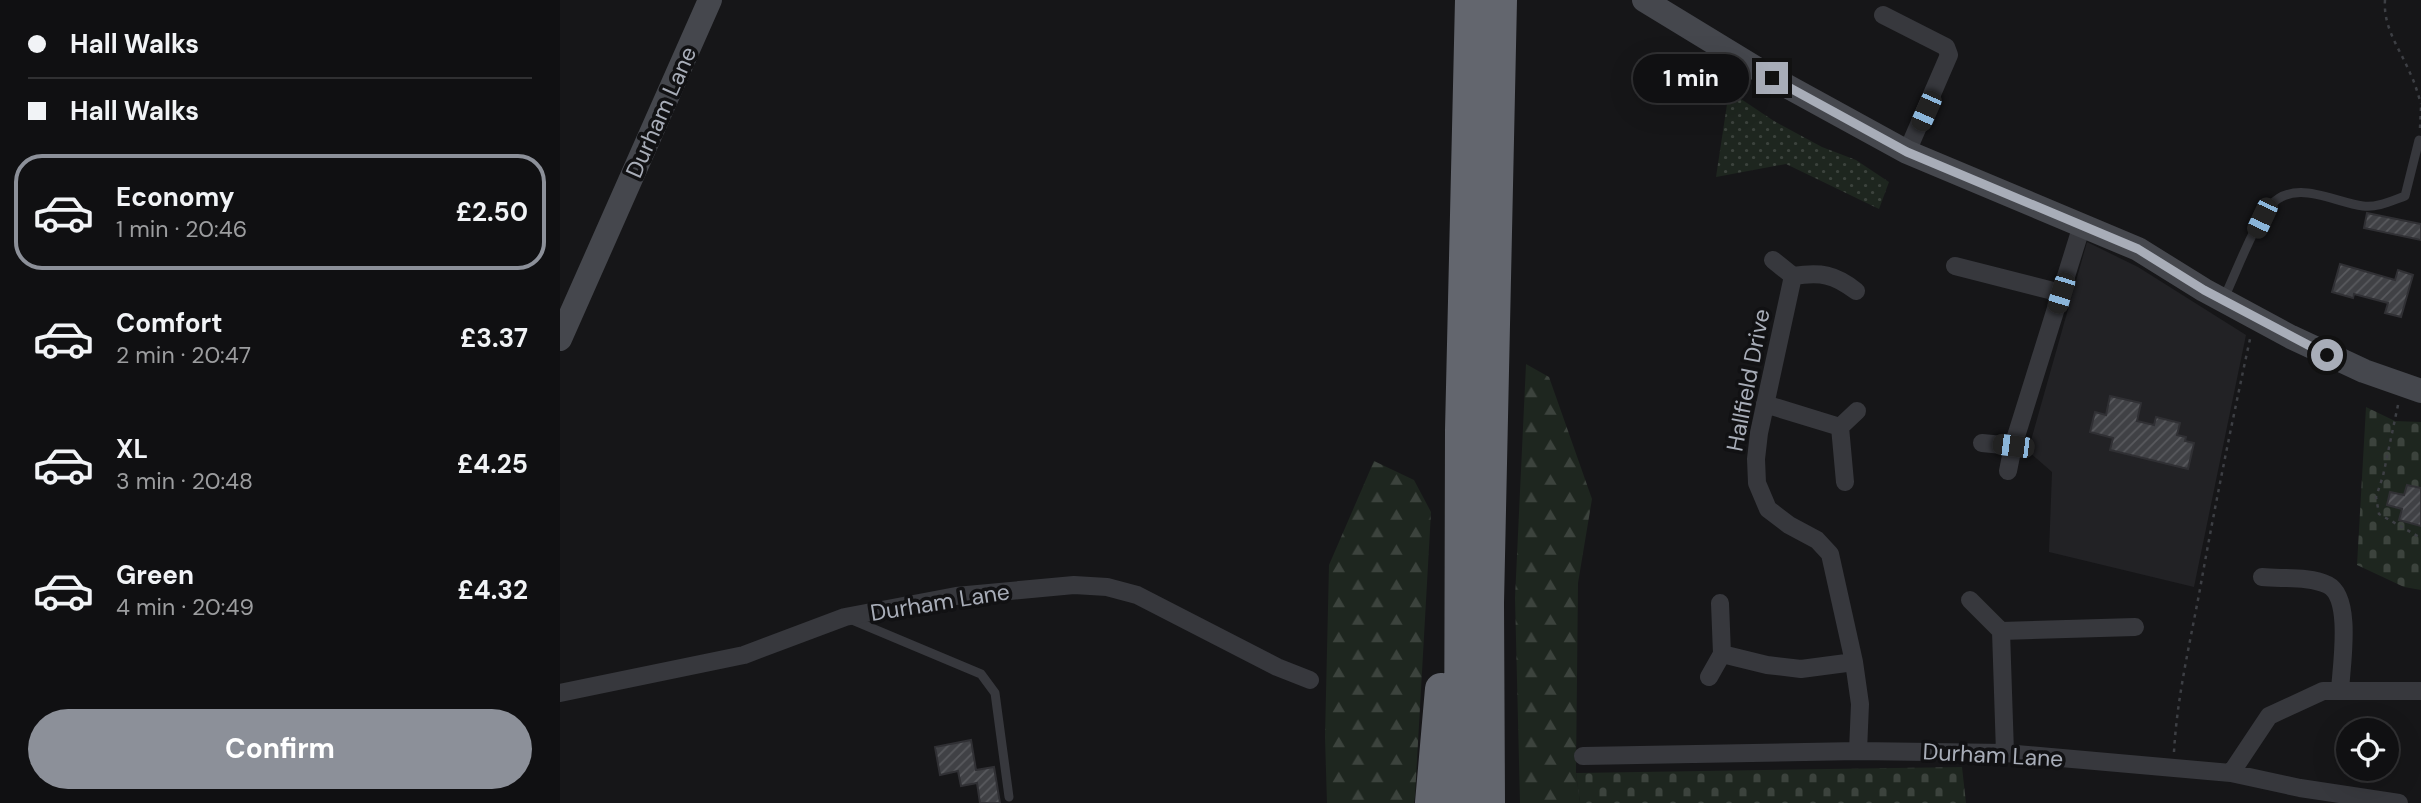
<!DOCTYPE html>
<html lang="en">
<head>
<meta charset="utf-8">
<style>
  body { margin:0; font-family:"DM Sans",sans-serif; background:#19191b; color:#f1f3f6; height:100vh; display:flex; flex-direction:column; font-size:26px; white-space:nowrap }
  * { box-sizing:border-box; margin:0 }
  p { font-size:23px; color:#9c9d9f }
  .icon { flex:none; width:38px; height:38px; fill:none; stroke:currentColor; stroke-width:2; stroke-linecap:round; stroke-linejoin:round }
  .map { position:relative; flex:1; overflow:hidden }
  .sheet { display:flex; flex-direction:column; background:#101012; width:560px }
  .sheet>* { flex:none }
  .banner { display:grid; align-content:center; height:154px; padding:0 28px; background:#101012 }
  .tools { position:absolute; left:1776px; top:718px; display:grid; gap:14px }
  .tools a { display:grid; place-items:center; width:63px; height:63px; border-radius:50%; background:#101012; box-shadow:0 7px 28px #0002,0 0 0 2px #303032; font-size:35px }
  .end { position:absolute; width:32px; height:32px; margin:-16px; border:9px solid #a8adb8; background:#111; box-shadow:0 0 0 4px #111 }
  .from { border-radius:50% }
  .bubble { position:absolute; height:49px; border-radius:24px; background:#101012; box-shadow:0 7px 28px #0002,0 0 0 2px #303032; font-size:23px; font-weight:700; line-height:49px; text-align:center }
  .car { position:absolute; width:21px; height:42px; margin:-21px -10px; border-radius:9px; box-shadow:0 0 5px 2px #0007; background:linear-gradient(#222 24%,#8ab4d8 0 40%,#222 0 76%,#8ab4d8 0 86%,#222 0) }
  .banner b { display:flex; align-items:center; gap:24px; height:66px; font-size:26px }
  .banner b+b { border-top:2px solid #303032 }
  .banner i { width:18px; height:18px; background:#f1f3f6 }
  ul { padding:0; list-style:none }
  li { display:flex; align-items:center; gap:21px; height:116px; margin:0 14px 10px; padding:0 14px; border:4px solid transparent; border-radius:28px }
  li div { flex:1 }
  li b { display:block; font-size:26px }
  li em { font-style:normal; font-weight:700 }
  li.active { border-color:#8c9099 }
  li>.icon { width:63px; height:63px; stroke-width:1.5 }
  .action { display:flex; gap:14px; margin-top:auto; padding:14px 28px }
  .action a { flex:1; height:80px; border-radius:42px; background:#8c9099; color:#fff; font-size:28px; font-weight:700; line-height:80px; text-align:center }
  main { display:flex; flex:1; min-height:0 }
  .map>svg:first-child { display:block }
  .built { fill:#222225 }
  .grass { fill:url(#grass-dots) }
  .forest { fill:url(#forest-firs) }
  .cemetery { fill:url(#cemetery-stones) }
  .building { fill:url(#building-hatch); stroke:#303034; stroke-width:2 }
  .lines { fill:none; stroke-linecap:round; stroke-linejoin:round }
  .path { stroke:#3d3f44; stroke-width:2.5; stroke-dasharray:3.5 5; stroke-linecap:butt }
  .lane { stroke:#37383d; stroke-width:9 }
  .street { stroke:#37383d; stroke-width:18 }
  .secondary { stroke:#45474d; stroke-width:24 }
  .highway { stroke:#63666e; stroke-width:32 }
  .route { stroke:#a8adb8; stroke-width:9 }
  .labels { text-anchor:middle; stroke-width:7; stroke-linejoin:round; paint-order:stroke }
  .street-label { font-size:23px; fill:#a8adb8; stroke:#111113 }
</style>
</head>
<body>
<main>
<section class="sheet">
<div class="banner">
<b><i class="from"></i>Hall Walks</b>
<b><i></i>Hall Walks</b>
</div>
<ul>
<li class="active"><svg class="icon" aria-label="car" viewBox="0 0 24 24"><path d="M5 17H2v-5l4-1 3-4h7l3 4 3 1v5h-3M9 17h6M6 11h13"/><circle cx="7" cy="17" r="2"/><circle cx="17" cy="17" r="2"/></svg><div><b>Economy</b><p>1 min · 20:46</p></div><em>£2.50</em></li>
<li><svg class="icon" aria-label="car" viewBox="0 0 24 24"><path d="M5 17H2v-5l4-1 3-4h7l3 4 3 1v5h-3M9 17h6M6 11h13"/><circle cx="7" cy="17" r="2"/><circle cx="17" cy="17" r="2"/></svg><div><b>Comfort</b><p>2 min · 20:47</p></div><em>£3.37</em></li>
<li><svg class="icon" aria-label="car" viewBox="0 0 24 24"><path d="M5 17H2v-5l4-1 3-4h7l3 4 3 1v5h-3M9 17h6M6 11h13"/><circle cx="7" cy="17" r="2"/><circle cx="17" cy="17" r="2"/></svg><div><b>XL</b><p>3 min · 20:48</p></div><em>£4.25</em></li>
<li><svg class="icon" aria-label="car" viewBox="0 0 24 24"><path d="M5 17H2v-5l4-1 3-4h7l3 4 3 1v5h-3M9 17h6M6 11h13"/><circle cx="7" cy="17" r="2"/><circle cx="17" cy="17" r="2"/></svg><div><b>Green</b><p>4 min · 20:49</p></div><em>£4.32</em></li>
</ul>
<div class="action"><a>Confirm</a></div>
</section>
<div class="map">
<svg width="1861" height="803" viewBox="0 0 1861 803">
  <defs>
    <pattern id="grass-dots" width="8" height="8" patternUnits="userSpaceOnUse" patternTransform="scale(1.75)"><rect width="8" height="8" fill="#1e261f"/><path d="M2 2h.1M6 6h.1" fill="none" stroke="#3c433d" stroke-width="1.8" stroke-linecap="round"/></pattern>
    <pattern id="forest-firs" width="22" height="20" patternUnits="userSpaceOnUse" patternTransform="scale(1.75)"><rect width="22" height="20" fill="#1e261f"/><path d="M5 1l3.5 6h-7zM16 11l3.5 6h-7z" fill="#3c433d"/></pattern>
    <pattern id="cemetery-stones" width="16" height="16" patternUnits="userSpaceOnUse" patternTransform="scale(1.75)"><rect width="16" height="16" fill="#1e261f"/><path d="M2 7V4a2 2 0 0 1 4 0v3zM10 15v-3a2 2 0 0 1 4 0v3z" fill="#3c433d"/></pattern>
    <pattern id="building-hatch" width="6" height="6" patternUnits="userSpaceOnUse" patternTransform="scale(1.75)"><rect width="6" height="6" fill="#404145"/><path d="M-1 1l2-2M0 6l6-6M5 7l2-2" fill="none" stroke="#595a5e"/></pattern>
  </defs>
  <rect width="100%" height="100%" fill="#161618"/>
  <path class="built" d="M1527 242 1578 267 1686 335 1634 587 1489 552 1492 472 1468 451Z"/>
  <path class="grass" d="M1169 91 1214 121 1262 147 1296 160 1329 182 1319 209 1226 164 1156 177Z"/>
  <path class="forest" d="M966 364 989 377 1032 499 1018 583 1016 772 1020 803H960L955 598Z
    M814 461 854 480 871 512 855 796 854 803H767L765 737 769 565Z"/>
  <path class="cemetery" d="M1806 407 1835 421 1861 422V590L1844 587 1797 565Z
    M1402 767 1406 803H1020L1016 773Z"/>
  <path class="building" d="M1807 213 1861 224V240L1804 228Z
    M1780 264 1835 280 1838 270 1853 275 1841 317 1825 313 1828 303 1794 294 1793 298 1772 292Z
    M1550 396 1581 403 1577 421 1594 425 1596 417 1620 423 1617 435 1626 437 1625 441 1634 443 1628 469 1550 450 1553 438 1530 432 1535 412 1546 415Z
    M1847 485 1861 488V526L1839 520 1842 509 1827 505 1830 492 1844 495Z
    M411 740 416 770 434 767 440 803H420L417 783 401 786 398 771 380 775 375 747Z"/>
  <g class="lines">
    <path class="path" d="M1825 0C1823 28 1840 49 1850 73 1855 83 1858 94 1861 104
      M1860 128 1861 107
      M1838 405 1823 476 1816 497 1819 514 1861 538
      M1614 752C1617 697 1630 643 1640 589 1655 505 1672 422 1690 339"/>
    <path class="lane" d="M1664 298C1676 273 1693 226 1710 206 1734 178 1773 202 1803 206 1817 208 1831 201 1845 196L1859 140
      M290 619 421 674 435 693 449 797"/>
    <path class="street" d="M1323 15 1386 47 1389 55 1347 152
      M1213 260 1233 276C1261 272 1274 274 1296 291
      M1395 266 1501 293
      M1233 276 1199 433 1196 459 1197 483 1208 509 1229 525 1257 540 1270 554 1294 662 1300 704 1298 751
      M1205 404 1280 427
      M1422 443 1453 446 1522 225
      M1448 471 1453 446
      M1285 482 1280 427 1297 411
      M1702 577C1722 579 1750 576 1768 585 1793 598 1781 667 1780 691
      M1410 600 1441 631 1575 627
      M1441 631 1445 753
      M1162 654 1207 665 1241 669 1294 662
      M1149 677 1162 654 1160 603
      M0 693 184 655 285 617 396 596 514 585 547 587 577 595 717 667 750 680
      M1023 756 1298 751 1445 753 1671 773 1740 788 1839 803
      M1671 773 1709 716 1763 691H1861"/>
    <path class="secondary" d="M1084 0 1212 78 1347 152 1578 249 1644 290 1731 337 1804 371 1861 391
      M0 339 150 0"/>
    <path class="highway" d="M871 803 881 689
      M900 803 901 430 911 0
      M929 803 928 603 941 0"/>
  </g>
  <g class="lines">
    <path class="route" d="M1212 78 1347 152 1578 249 1644 290 1767 355"/>
  </g>
  <g class="labels">
    <g class="street-label">
      <text transform="translate(101 112) rotate(-66)" y="8">Durham Lane</text>
      <text transform="translate(1188 380) rotate(-79)" y="8">Hallfield Drive</text>
      <text transform="translate(380 602) rotate(-9)" y="8">Durham Lane</text>
      <text transform="translate(1433 755) rotate(3)" y="8">Durham Lane</text>
    </g>
  </g>
</svg>
<div class="tools">
<a><svg class="icon" aria-label="locate" viewBox="0 0 24 24"><circle cx="12" cy="12" r="6"/><path d="M12 2v4M12 18v4M2 12h4M18 12h4"/></svg></a>
</div>
<i class="end from" style="left:1767px;top:355px"></i>
<i class="end" style="left:1212px;top:78px"></i>
<div class="bubble" style="left:1073px;top:54px;width:116px">1 min</div>
<i class="car" style="left:1366px;top:111px;rotate:204deg"></i>
<i class="car" style="left:1702px;top:218px;rotate:205deg"></i>
<i class="car" style="left:1501px;top:293px;rotate:197deg"></i>
<i class="car" style="left:1453px;top:446px;rotate:277deg"></i>
</div>
</main>
</body>
</html>
